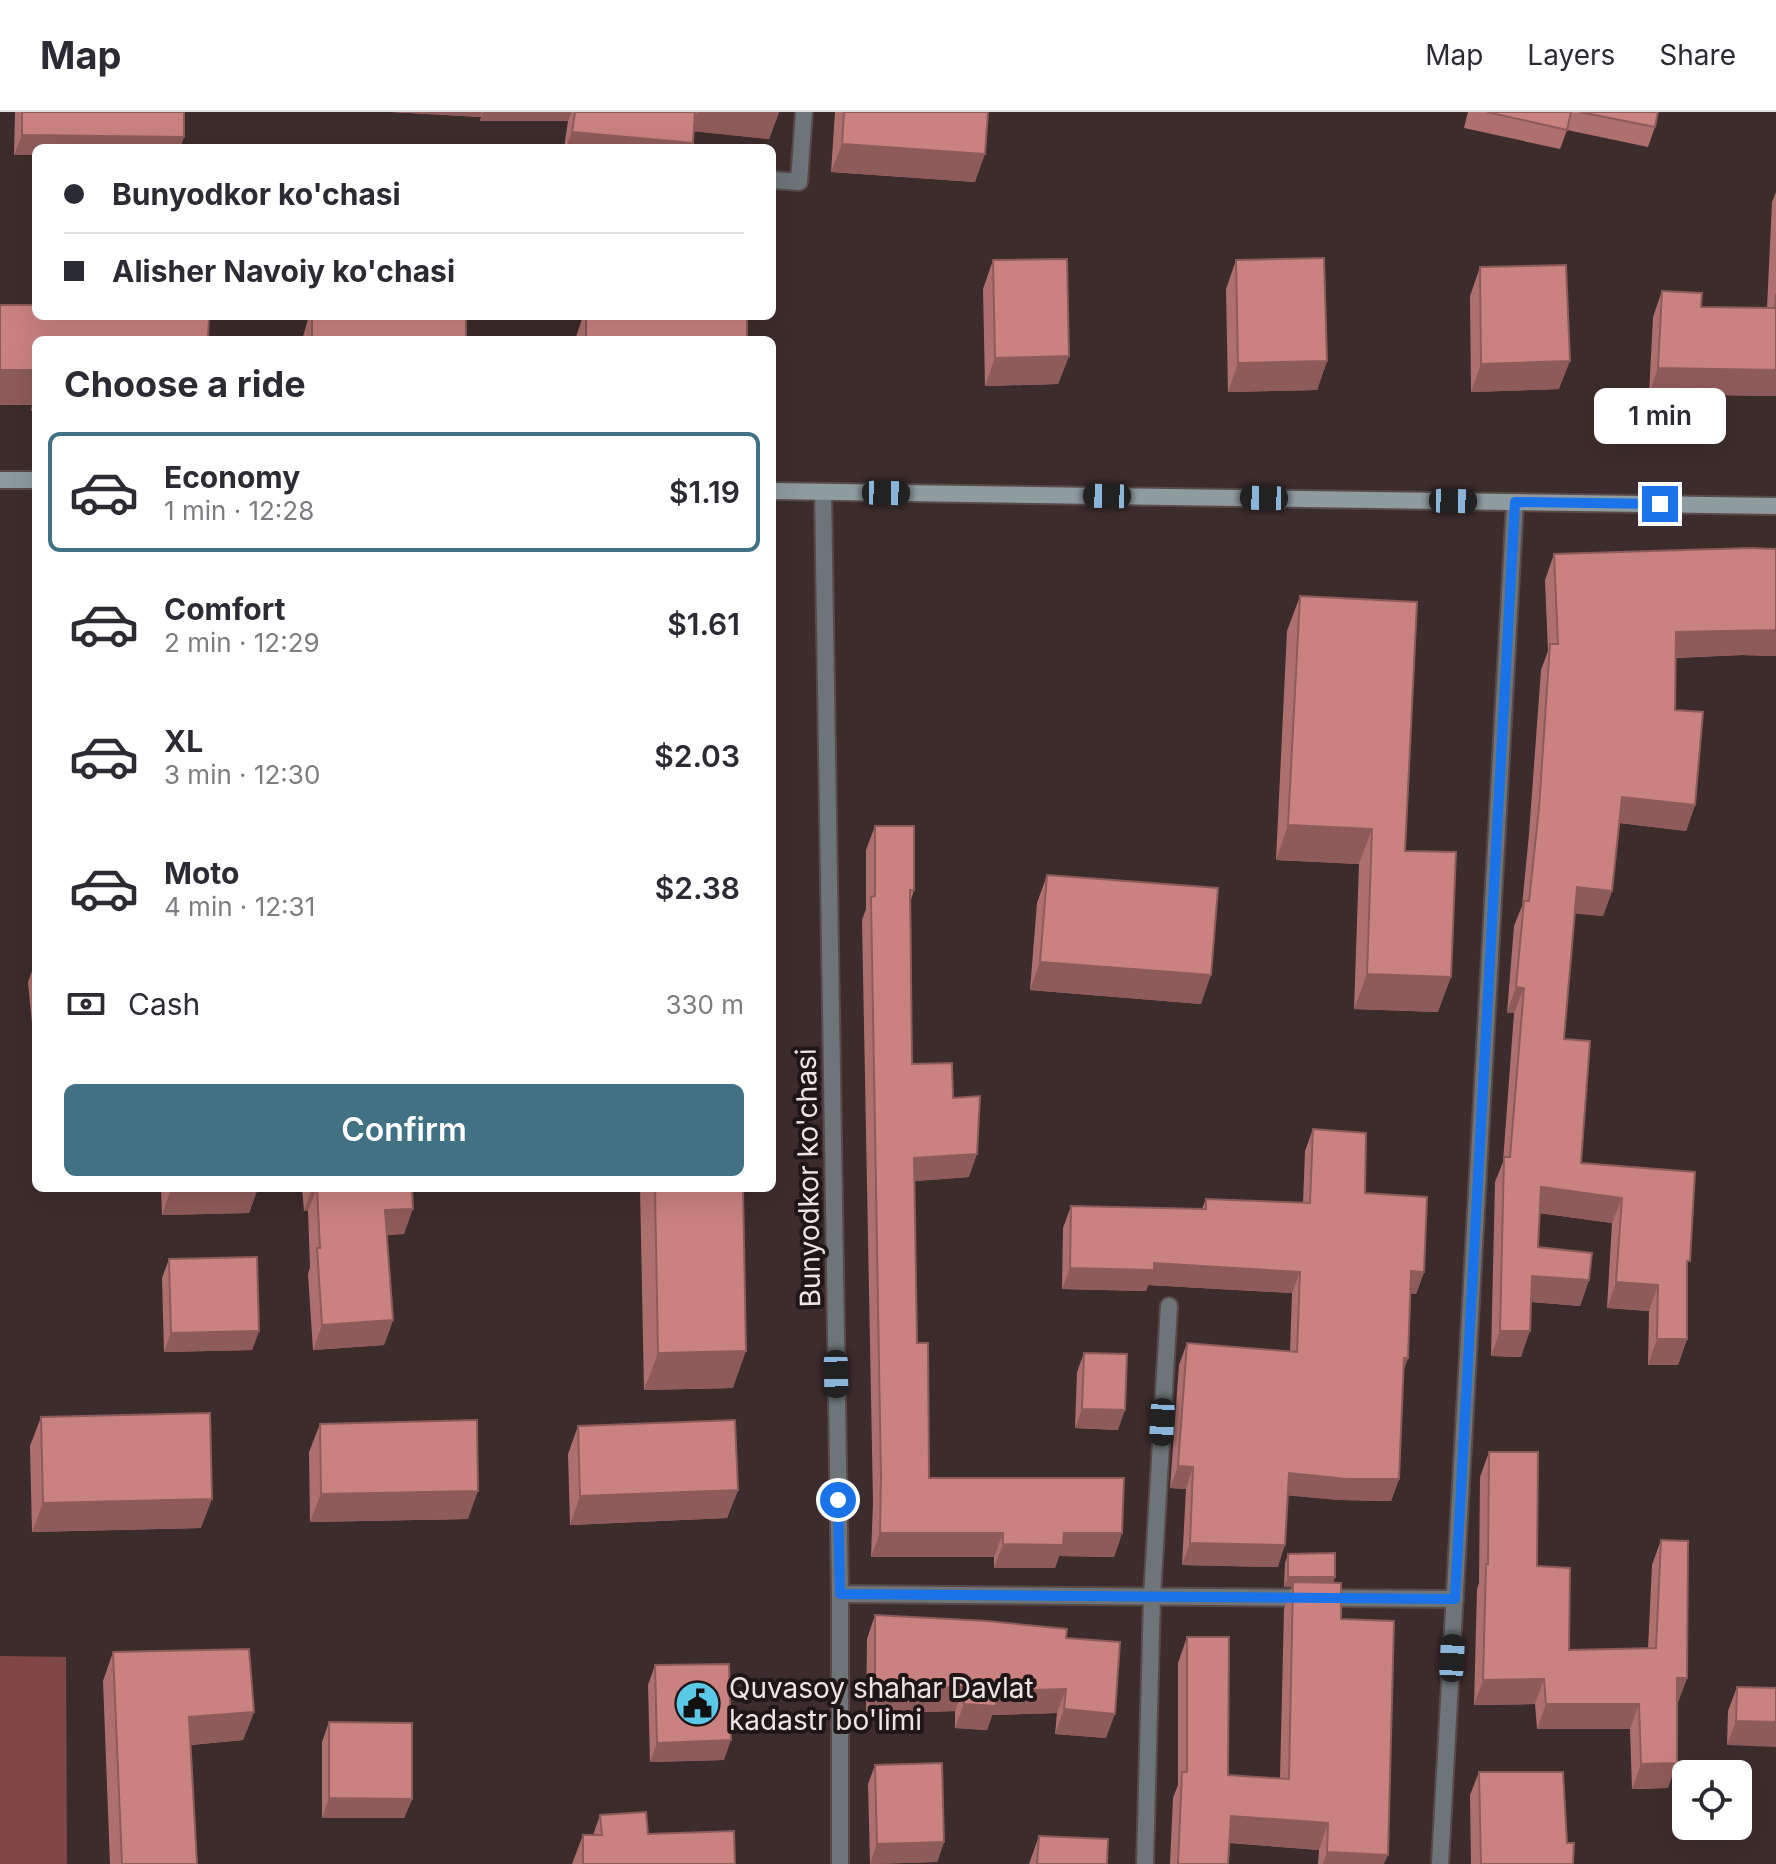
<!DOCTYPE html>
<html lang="en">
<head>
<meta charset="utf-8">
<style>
  body { margin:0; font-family:Inter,sans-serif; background:#f7f7f7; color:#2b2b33; height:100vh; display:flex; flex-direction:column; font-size:30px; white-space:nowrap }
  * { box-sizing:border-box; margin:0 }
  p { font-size:26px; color:#7c7c81 }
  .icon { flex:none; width:44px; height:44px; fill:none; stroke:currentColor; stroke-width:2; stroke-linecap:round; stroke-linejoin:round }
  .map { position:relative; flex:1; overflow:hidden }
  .panel { position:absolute; left:32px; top:224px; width:744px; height:856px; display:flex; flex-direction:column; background:#fff; border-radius:12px; box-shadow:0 8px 32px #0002 }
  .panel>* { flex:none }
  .guide { position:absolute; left:32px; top:32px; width:744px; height:176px; border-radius:12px; box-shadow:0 8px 32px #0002; display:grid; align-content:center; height:176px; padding:0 32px; background:#fff }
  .tools { position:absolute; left:1672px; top:1648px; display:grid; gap:16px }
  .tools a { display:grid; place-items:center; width:80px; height:80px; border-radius:12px; background:#fff; box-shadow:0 8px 32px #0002; font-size:40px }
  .end { position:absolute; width:36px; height:36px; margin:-18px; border:10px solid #1a73e8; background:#fff; box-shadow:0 0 0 4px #fff }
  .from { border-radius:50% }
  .bubble { position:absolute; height:56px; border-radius:12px; background:#fff; box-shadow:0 8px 32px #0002; font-size:26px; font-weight:600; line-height:56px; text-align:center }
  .car { position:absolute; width:24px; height:48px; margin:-24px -12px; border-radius:10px; box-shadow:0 0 6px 2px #0007; background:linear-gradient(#222 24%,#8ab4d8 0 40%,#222 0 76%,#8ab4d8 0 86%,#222 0) }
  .guide b { display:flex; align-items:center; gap:28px; height:76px; font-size:30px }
  .guide b+b { border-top:2px solid #e1e1e2 }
  .guide i { width:20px; height:20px; background:#2b2b33 }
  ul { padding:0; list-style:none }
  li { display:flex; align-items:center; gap:24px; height:120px; margin:0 16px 12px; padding:0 16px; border:4px solid transparent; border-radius:12px }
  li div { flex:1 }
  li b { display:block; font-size:30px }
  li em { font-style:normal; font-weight:600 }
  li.on { border-color:#407284 }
  li>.icon { width:72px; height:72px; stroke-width:1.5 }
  h2 { padding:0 32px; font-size:36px; line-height:96px }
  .pay { display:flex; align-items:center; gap:20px; height:88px; padding:0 32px; font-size:30px }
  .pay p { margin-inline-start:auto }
  .action { display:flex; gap:16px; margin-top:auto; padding:16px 32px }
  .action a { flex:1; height:92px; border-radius:12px; background:#407284; color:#fff; font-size:32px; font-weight:600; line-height:92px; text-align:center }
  header { display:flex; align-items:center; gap:48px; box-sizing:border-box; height:112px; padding:0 40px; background:#fff; border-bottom:2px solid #e1e1e2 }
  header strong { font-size:38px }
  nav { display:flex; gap:44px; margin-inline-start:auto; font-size:28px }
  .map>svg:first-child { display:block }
  .green { fill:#814747 }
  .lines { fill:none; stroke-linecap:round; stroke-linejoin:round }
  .lane-casing { stroke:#594949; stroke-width:20 }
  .street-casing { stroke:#594949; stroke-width:20 }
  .secondary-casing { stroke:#594949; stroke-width:20 }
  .lane { stroke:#6d7578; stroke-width:16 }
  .street { stroke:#6d7578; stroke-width:16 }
  .secondary { stroke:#8e9b9f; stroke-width:16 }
  .wall { fill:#ae706e }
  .shaded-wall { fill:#8d5b5a }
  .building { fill:#ca8280; stroke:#8d5b5a; stroke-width:2 }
  .route { stroke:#1a73e8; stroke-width:10 }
  .labels { text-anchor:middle; stroke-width:8; stroke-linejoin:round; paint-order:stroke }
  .street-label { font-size:28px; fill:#efe4e3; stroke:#1f1717 }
  .poi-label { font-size:28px; fill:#efe4e3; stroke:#1f1717; text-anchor:start }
</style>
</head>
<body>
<header>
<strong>Map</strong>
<nav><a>Map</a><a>Layers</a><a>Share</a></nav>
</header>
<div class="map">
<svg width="1776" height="1752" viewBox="0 0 1776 1752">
  <rect width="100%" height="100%" fill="#3d2c2c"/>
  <path class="green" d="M0 1544 66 1545 67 1752H0Z"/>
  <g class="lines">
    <defs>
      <path id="lane" d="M772 68 799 70 804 0
        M840 1482 1455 1487
        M1145 1752 1152 1485 1169 1194"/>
      <path id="street" d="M823 380 840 1482V1752
        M1440 1752 1515 390"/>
      <path id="secondary" d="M0 368H36
        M772 379 1776 394"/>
    </defs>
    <use href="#lane" class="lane-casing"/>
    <use href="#street" class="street-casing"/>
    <use href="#secondary" class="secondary-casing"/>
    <use href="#lane" class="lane"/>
    <use href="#street" class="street"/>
    <use href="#secondary" class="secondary"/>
  </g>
  <path class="wall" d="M15 0H184V25L180 36H36V43H14Z
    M391 0H779L769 27 694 19 693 31 691 36H564L568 9H480L481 5Z
    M835 0H988L975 70 831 60Z
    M1468 0H1658L1655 15 1648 35 1567 18 1560 37 1464 16Z
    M1776 80V284L1649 282 1653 205 1662 179 1701 195 1767 196 1772 90Z
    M993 148 1069 244 1058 272 985 274 983 177Z
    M1236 148 1327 249 1317 278 1228 280 1226 177Z
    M1480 155 1559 277 1471 280 1470 184Z
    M0 193 36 228V299H31L32 293H0Z
    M309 204H312L466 228H302Z
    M583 204H747V228H575Z
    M1776 437V544L1742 543 1676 546 1675 598 1695 693 1686 719 1619 711 1612 779 1603 804 1575 801 1564 927 1581 1051 1695 1060 1687 1158V1227L1678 1253H1648L1649 1199 1607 1196 1612 1111 1539 1101 1538 1135 1589 1168 1580 1194 1531 1190 1521 1245 1491 1244 1495 1070 1503 1050 1514 901H1507L1514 814 1522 794 1529 722 1541 558 1548 539 1545 468 1554 442Z
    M1300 484 1405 739 1438 900 1354 897 1359 752 1276 748 1287 519Z
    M875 714 914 778 911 788 912 952 953 986 969 1065 914 1069 917 1231 929 1366 1122 1421 1114 1445 1059 1444 1055 1456H994V1445H871L873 1390 862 808 866 797V738Z
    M1047 763 1201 892 1030 878 1037 791Z
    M36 850V943H35L28 870 35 851Z
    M1313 1017 1365 1081 1424 1160 1416 1182 1411 1181 1408 1246 1403 1260 1399 1367 1391 1389 1339 1388 1288 1383 1278 1455 1182 1453 1186 1377 1170 1376 1179 1253 1187 1231 1290 1239 1292 1181 1148 1173 1146 1179 1062 1177 1063 1116 1071 1094 1202 1097 1206 1087 1303 1091 1305 1039Z
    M161 1076H258L249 1101 162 1103Z
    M302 1076H412L404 1122 387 1123 393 1208 384 1233 313 1238 308 1162 310 1155 308 1099H304Z
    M640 1076H743L733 1276 644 1278Z
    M169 1147 259 1219 252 1238 164 1240 162 1166Z
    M1084 1241 1118 1318 1075 1316 1077 1260Z
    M41 1305 201 1416 32 1420 30 1334Z
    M320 1312 468 1407 310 1410 309 1340Z
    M578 1314 738 1378 727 1406 570 1413 568 1342Z
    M1489 1340 1537 1454 1569 1538 1648 1537 1652 1453 1661 1428 1687 1566 1677 1591 1668 1676 1632 1677 1630 1617H1537L1535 1592 1474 1593 1477 1477 1479 1471 1480 1365Z
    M1288 1442 1335 1465 1333 1471 1341 1507 1384 1752H1318L1319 1738 1229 1731 1228 1752H1170L1173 1686 1178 1673V1551L1187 1525 1228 1663 1280 1666 1284 1497 1292 1475H1284L1285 1451Z
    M875 1503 1066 1526 1106 1626 1055 1622 1057 1601 992 1603 987 1618 955 1616V1599L866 1602 867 1527Z
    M113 1540 254 1600 243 1628 191 1633 197 1752H110L103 1569Z
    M655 1553 724 1648 650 1650 648 1573Z
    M1737 1575 1776 1576 1727 1633 1728 1599Z
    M329 1610 412 1687 404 1706H322V1630Z
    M875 1653 944 1730 937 1750 870 1752 868 1672Z
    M1479 1660 1567 1731 1573 1752H1471L1470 1683Z
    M600 1703 648 1722 735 1752H572L583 1723H593Z
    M1039 1724 1107 1752H1029Z"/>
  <path class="shaded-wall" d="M391 0H482L481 5Z
    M483 0H572L568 9H480Z
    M697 0H779L769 27 690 19Z
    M572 20 693 31 691 36H566Z
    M22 23 184 25 180 36H36V43H14Z
    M842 32 985 42 975 70 831 60Z
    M1069 244 1058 272 985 274 995 246Z
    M1327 249 1317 278 1228 280 1238 251Z
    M1570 249 1559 277 1471 280 1481 252Z
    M1658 256 1776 258V284L1649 282Z
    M0 258H36V280L32 293H0Z
    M36 286V299H31Z
    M1752 518H1776V544L1742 543 1667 546 1676 520Z
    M1622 685 1695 693 1686 719 1613 710Z
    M1288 713 1372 717 1359 752 1276 748Z
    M1577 775 1612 779 1603 804 1568 801Z
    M1040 850 1211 863 1201 892 1030 878Z
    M1367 862 1451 865 1438 900 1354 897Z
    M1516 875 1524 876 1514 901H1507Z
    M977 1042 969 1065 905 1070 914 1046Z
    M1541 1075 1622 1086 1612 1111 1531 1100Z
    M219 1076H258L249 1101 162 1103 171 1077Z
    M312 1076H317L308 1099H304Z
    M413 1097 404 1122 376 1123 385 1098Z
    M1154 1151 1300 1160 1292 1181 1148 1173 1146 1179 1062 1177 1070 1156Z
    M1411 1159 1424 1160 1416 1182 1404 1181Z
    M1532 1164 1589 1168 1580 1194 1522 1189Z
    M1616 1170 1658 1173 1649 1199 1607 1196Z
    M393 1208 384 1233 313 1238 322 1213Z
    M259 1219 252 1238 164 1240 171 1221Z
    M1500 1219H1530L1521 1245 1491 1244Z
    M1657 1227H1687L1678 1253H1648Z
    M746 1239 733 1276 644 1278 658 1241Z
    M1404 1246H1408L1400 1267Z
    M1082 1297 1125 1298 1118 1318 1075 1316Z
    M1178 1354 1193 1355 1186 1377 1170 1376Z
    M1289 1361 1399 1367 1391 1389 1339 1388 1281 1383Z
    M738 1378 727 1406 570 1413 580 1384Z
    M478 1379 468 1407 310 1410 321 1382Z
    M212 1387 201 1416 32 1420 43 1391Z
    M880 1421H1003L994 1445H871Z
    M1064 1421H1122L1114 1445 1059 1444 1055 1456H994L1003 1432Z
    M1190 1431 1285 1433 1278 1455 1182 1453Z
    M1288 1465H1335L1332 1475 1293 1470 1292 1475H1284Z
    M1677 1566H1687L1678 1591H1668Z
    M1544 1567 1535 1592 1474 1593 1483 1568Z
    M964 1575 955 1599 866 1602 875 1577Z
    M1066 1577 1057 1601 992 1603 987 1618 955 1616 964 1592 996 1579Z
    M1546 1592H1639L1630 1617H1537Z
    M1064 1597 1115 1602 1106 1626 1055 1622Z
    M254 1600 243 1628 179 1634 189 1605Z
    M1736 1609 1776 1610V1635L1727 1633Z
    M731 1628 724 1648 650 1650 657 1631Z
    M1677 1651 1668 1676 1632 1677 1641 1652Z
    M329 1686 412 1687 404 1706H322Z
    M1231 1704 1328 1711 1319 1738 1221 1730Z
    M944 1730 937 1750 870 1752 877 1732Z
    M1327 1740 1388 1743 1384 1752H1323Z"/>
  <path class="building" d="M22 0H184V25L22 23Z
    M575 0H695L693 31 572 20Z
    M844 0H988L985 42 842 32Z
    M1487 0H1571L1567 18Z
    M1580 0H1658L1655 15Z
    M1324 146 1327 249 1238 251 1236 148Z
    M1067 147 1069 244 995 246 993 148Z
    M1566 153 1570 249 1481 252 1480 155Z
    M1662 179 1702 181 1701 195 1775 196 1776 182V258L1658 256Z
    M0 193H36V204H209L208 228H36V258H0Z
    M312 204H466V228H312Z
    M586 204H747V228H586Z
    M1750 436 1776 437V518L1676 520 1675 598 1703 600 1695 693 1622 685 1612 779 1577 775 1564 927 1590 929 1581 1051 1695 1060 1690 1149H1687V1227H1657L1658 1173 1616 1170 1622 1086 1541 1075 1538 1135 1592 1141 1589 1168 1532 1164 1530 1219H1500L1504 1045H1510L1524 876 1516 875 1524 789H1529L1539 696 1550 532H1558L1554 442Z
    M1300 484 1417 490 1405 739 1456 740 1451 865 1367 862 1372 717 1288 713Z
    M875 714H914V778H910L912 952 952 951 953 986 980 984 977 1042 914 1046 917 1231H928L929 1366H1124L1122 1421H1064L1063 1433 1003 1432V1421H880L881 1366 871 785 875 784Z
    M1047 763 1218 776 1211 863 1040 850Z
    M1313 1017 1366 1021 1365 1081 1427 1085 1424 1160 1411 1159 1408 1246H1404L1399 1367H1347L1289 1361 1285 1433 1190 1431 1193 1355 1178 1354 1187 1231 1297 1240 1300 1160 1154 1151V1158L1070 1156 1071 1094 1206 1097V1087L1310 1091Z
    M171 1076H219L171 1077Z
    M317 1076H412L413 1097 385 1098 393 1208 322 1213 317 1136H320Z
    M655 1076H743L746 1239 658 1241Z
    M257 1145 259 1219 171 1221 169 1147Z
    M1084 1241 1127 1242 1125 1298 1082 1297Z
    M210 1301 212 1387 43 1391 41 1305Z
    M477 1308 478 1379 321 1382 320 1312Z
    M735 1308 738 1378 580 1384 578 1314Z
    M1489 1340H1538L1537 1454 1570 1456 1569 1538 1656 1536 1661 1428 1688 1429 1687 1566H1677V1651L1641 1652 1639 1592H1546L1544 1567 1483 1568 1486 1452H1488Z
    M1335 1441V1465H1288V1442Z
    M1293 1470 1341 1471V1507L1394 1509 1388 1743 1327 1740 1328 1711 1231 1704 1228 1752H1178L1182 1660H1187V1525H1229L1228 1663 1289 1667Z
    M875 1503 987 1509 1067 1517 1066 1526 1120 1530 1115 1602 1064 1597 1066 1577 996 1579V1594L964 1592V1575L875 1577Z
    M249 1537 254 1600 189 1605 197 1752H122L113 1540Z
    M729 1552 731 1628 657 1631 655 1553Z
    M1737 1575 1776 1576V1610L1736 1609Z
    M329 1610 412 1611V1687L329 1686Z
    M942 1651 944 1730 877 1732 875 1653Z
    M1479 1660H1563L1567 1731H1574L1573 1752H1481Z
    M646 1700 648 1722 734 1719 735 1752H583V1723H602L600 1703Z
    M1039 1724 1108 1727 1107 1752H1037Z"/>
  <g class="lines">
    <path class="route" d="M838 1388 840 1482 1455 1487 1515 390 1660 392"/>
  </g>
  <defs>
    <symbol id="civic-disc" viewBox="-11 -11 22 22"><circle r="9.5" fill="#5ac8e6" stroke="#1f1717"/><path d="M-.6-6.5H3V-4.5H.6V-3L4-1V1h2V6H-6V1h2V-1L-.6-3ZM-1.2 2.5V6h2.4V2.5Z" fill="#111"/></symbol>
  </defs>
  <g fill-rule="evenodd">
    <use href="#civic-disc" x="672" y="1566" width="51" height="51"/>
  </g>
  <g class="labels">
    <g class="street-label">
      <text transform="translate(808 1066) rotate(-91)" y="10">Bunyodkor ko'chasi</text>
    </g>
    <g class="poi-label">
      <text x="729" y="1586">Quvasoy shahar Davlat<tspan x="729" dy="32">kadastr bo'limi</tspan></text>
    </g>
  </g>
</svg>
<div class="tools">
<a><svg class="icon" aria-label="locate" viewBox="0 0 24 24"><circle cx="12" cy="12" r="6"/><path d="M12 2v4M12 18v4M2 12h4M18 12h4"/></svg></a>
</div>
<i class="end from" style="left:838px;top:1388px"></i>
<i class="end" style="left:1660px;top:392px"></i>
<div class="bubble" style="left:1594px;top:276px;width:132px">1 min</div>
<i class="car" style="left:886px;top:381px;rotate:91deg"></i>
<i class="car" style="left:1107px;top:384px;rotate:271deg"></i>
<i class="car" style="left:1264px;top:386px;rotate:271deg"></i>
<i class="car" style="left:1453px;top:389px;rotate:91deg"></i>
<i class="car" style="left:836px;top:1262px;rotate:179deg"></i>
<i class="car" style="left:1162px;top:1310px;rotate:183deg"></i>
<i class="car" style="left:1452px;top:1546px;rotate:3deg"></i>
<div class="guide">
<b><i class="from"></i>Bunyodkor ko'chasi</b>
<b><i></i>Alisher Navoiy ko'chasi</b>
</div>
<section class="panel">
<h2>Choose a ride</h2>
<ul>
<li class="on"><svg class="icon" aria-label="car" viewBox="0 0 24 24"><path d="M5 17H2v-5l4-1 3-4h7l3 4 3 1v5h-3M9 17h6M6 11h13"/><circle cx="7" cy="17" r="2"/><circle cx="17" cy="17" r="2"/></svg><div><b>Economy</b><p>1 min · 12:28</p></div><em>$1.19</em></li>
<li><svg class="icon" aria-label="car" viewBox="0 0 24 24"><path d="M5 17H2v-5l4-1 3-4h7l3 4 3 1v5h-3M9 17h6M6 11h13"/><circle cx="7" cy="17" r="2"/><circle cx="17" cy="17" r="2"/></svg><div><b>Comfort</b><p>2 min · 12:29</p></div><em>$1.61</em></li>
<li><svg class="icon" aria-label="car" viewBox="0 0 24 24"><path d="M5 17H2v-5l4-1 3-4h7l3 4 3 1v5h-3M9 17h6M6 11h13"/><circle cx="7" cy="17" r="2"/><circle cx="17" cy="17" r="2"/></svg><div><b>XL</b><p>3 min · 12:30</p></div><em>$2.03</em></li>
<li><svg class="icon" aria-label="car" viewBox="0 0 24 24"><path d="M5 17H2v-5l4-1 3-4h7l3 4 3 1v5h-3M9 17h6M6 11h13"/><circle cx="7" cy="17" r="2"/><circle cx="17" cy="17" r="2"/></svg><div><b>Moto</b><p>4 min · 12:31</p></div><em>$2.38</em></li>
</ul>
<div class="pay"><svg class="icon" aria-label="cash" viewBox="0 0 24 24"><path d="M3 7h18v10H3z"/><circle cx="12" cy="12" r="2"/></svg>Cash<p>330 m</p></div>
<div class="action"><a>Confirm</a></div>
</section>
</div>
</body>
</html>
